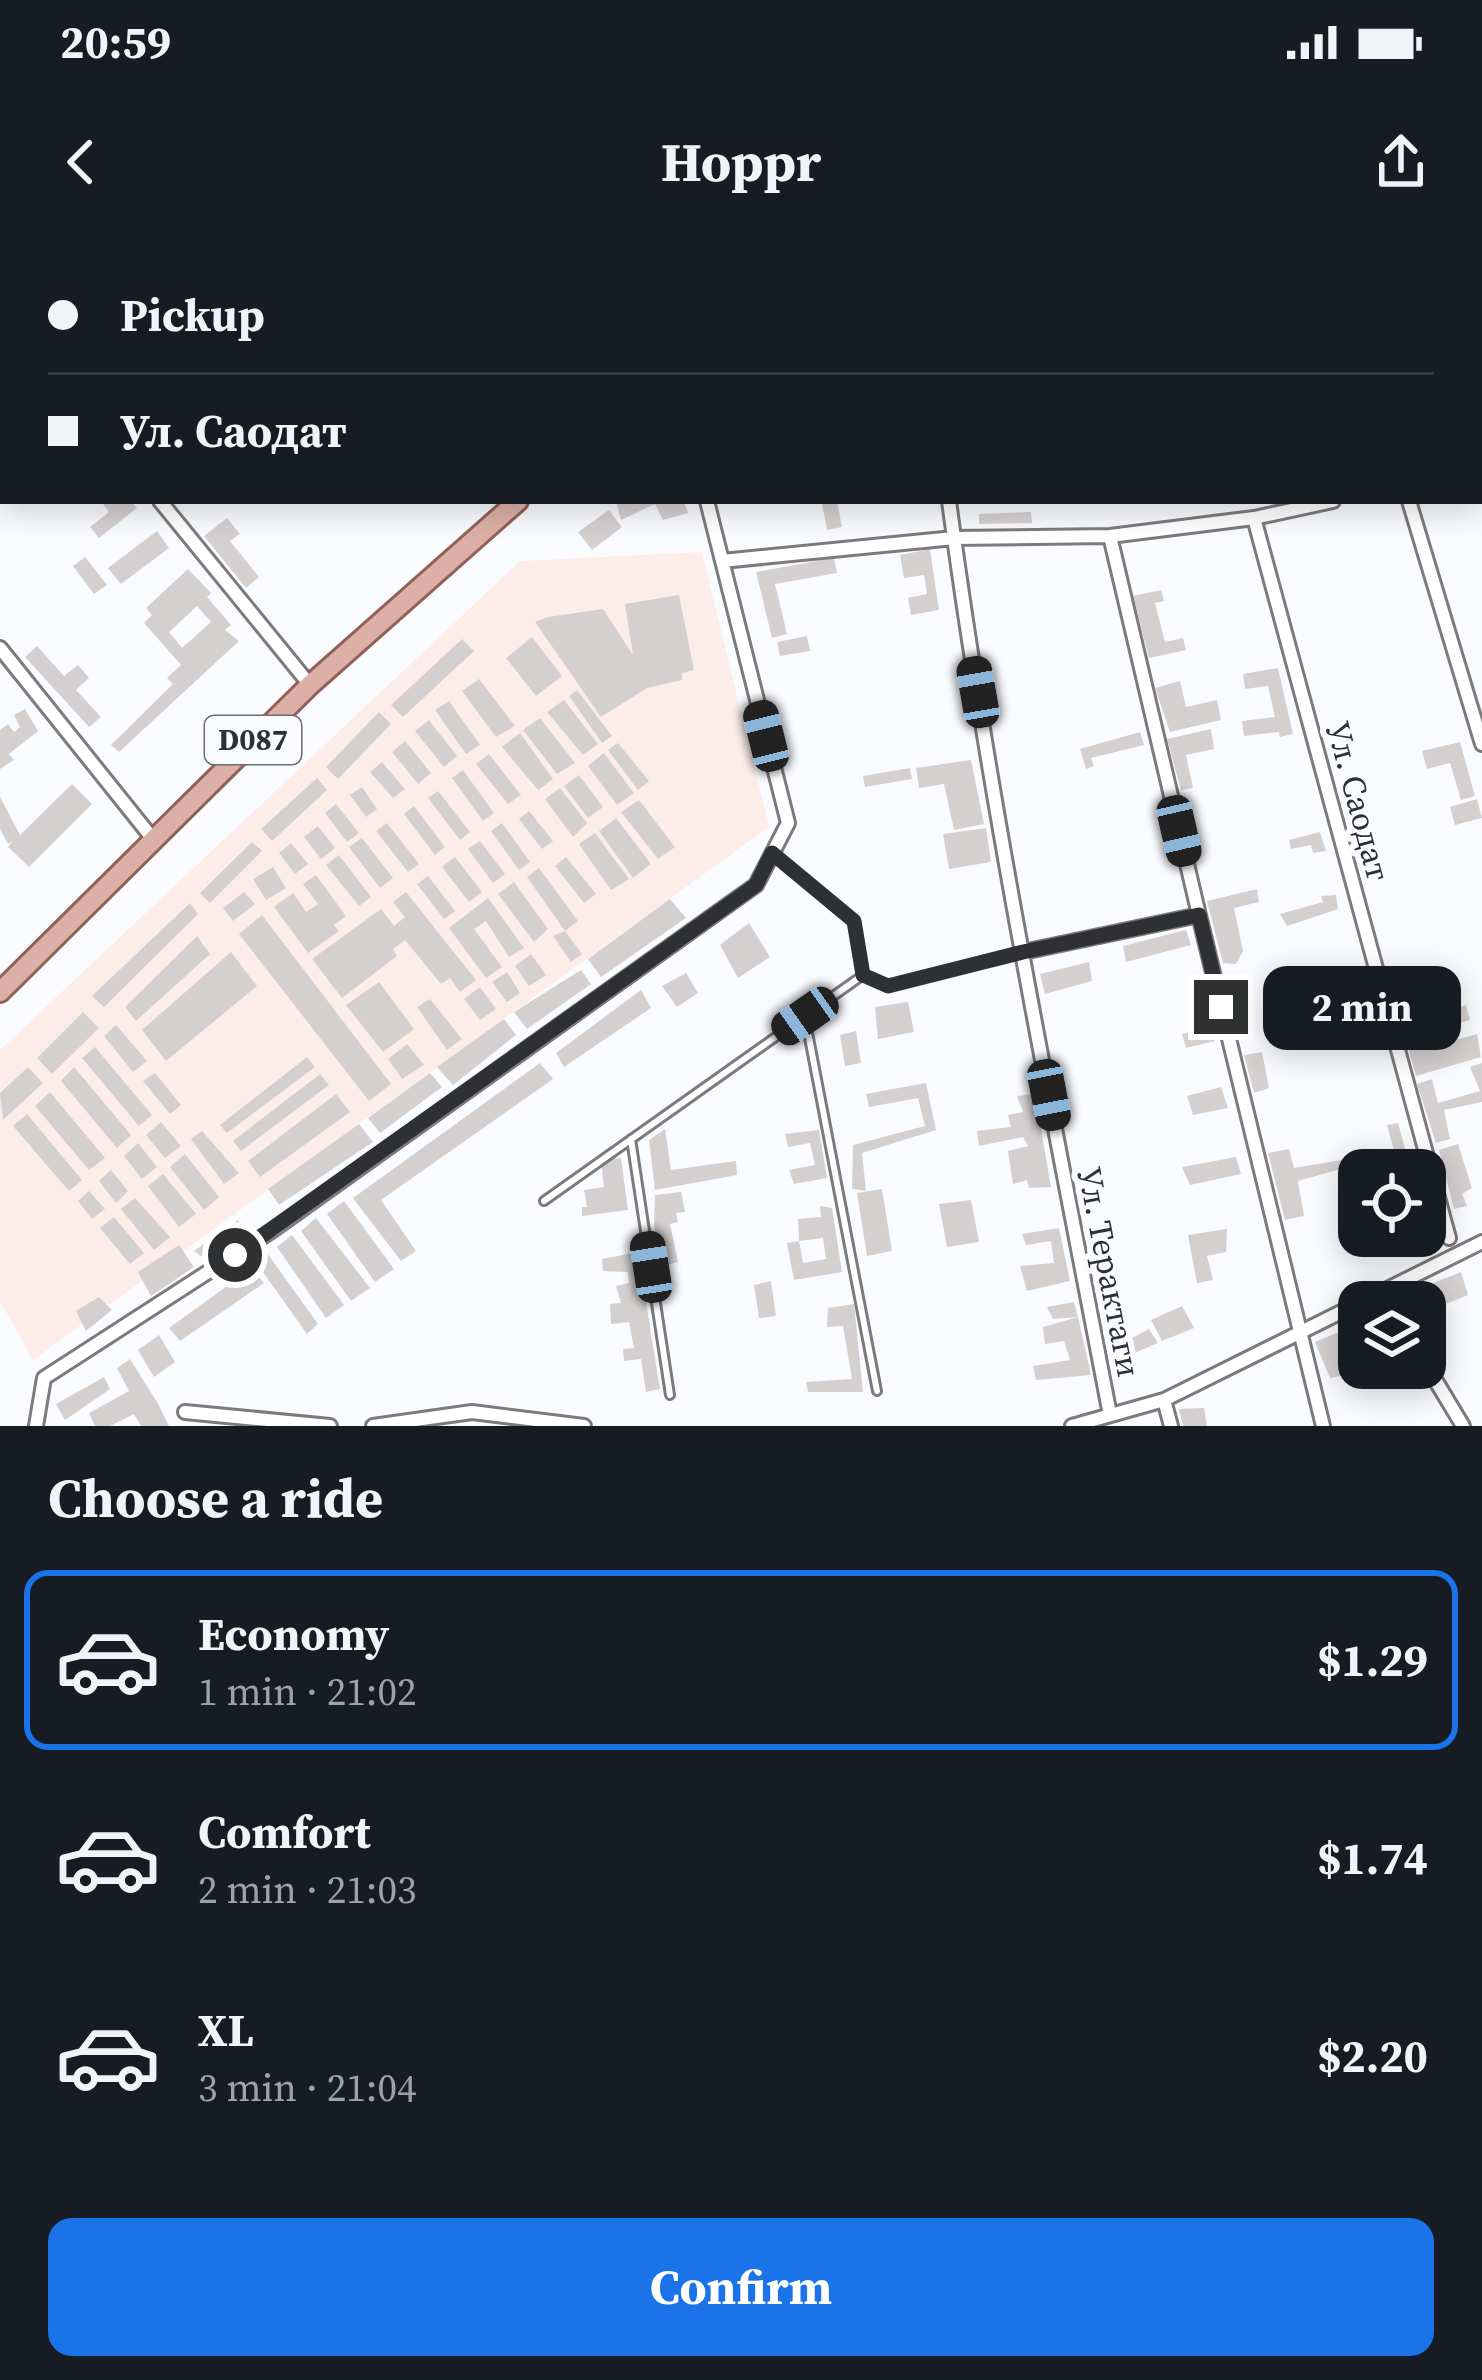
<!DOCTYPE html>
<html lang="en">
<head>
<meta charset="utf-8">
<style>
  body { margin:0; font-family:"Source Serif 4",serif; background:#242831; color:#f1f3f6; height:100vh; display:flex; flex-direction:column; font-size:45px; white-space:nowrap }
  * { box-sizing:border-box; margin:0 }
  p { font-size:39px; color:#9ea1a6 }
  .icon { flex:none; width:66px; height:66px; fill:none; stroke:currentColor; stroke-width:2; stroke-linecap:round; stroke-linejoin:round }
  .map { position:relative; height:1186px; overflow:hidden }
  .side { display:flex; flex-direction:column; background:#171b24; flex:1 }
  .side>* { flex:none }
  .banner { position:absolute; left:0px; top:0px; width:1482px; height:264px; box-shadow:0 6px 30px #0003; display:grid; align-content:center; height:264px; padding:0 48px; background:#171b24 }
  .controls { position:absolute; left:1338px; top:909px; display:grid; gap:24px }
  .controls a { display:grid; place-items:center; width:108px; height:108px; border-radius:24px; background:#171b24; box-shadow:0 6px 30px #0003; font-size:60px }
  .end { position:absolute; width:54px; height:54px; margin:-27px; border:15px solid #2f3031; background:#fff; box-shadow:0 0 0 6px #fff }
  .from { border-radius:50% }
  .bubble { position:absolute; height:84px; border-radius:24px; background:#171b24; box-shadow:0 6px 30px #0003; font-size:39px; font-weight:700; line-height:84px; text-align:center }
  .car { position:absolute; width:36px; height:72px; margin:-36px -18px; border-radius:15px; box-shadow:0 0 9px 3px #0007; background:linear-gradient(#222 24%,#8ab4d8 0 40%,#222 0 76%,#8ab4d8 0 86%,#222 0) }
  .banner b { display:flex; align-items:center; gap:42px; height:114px; font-size:45px }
  .banner b+b { border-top:3px solid #363941 }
  .banner i { width:30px; height:30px; background:#f1f3f6 }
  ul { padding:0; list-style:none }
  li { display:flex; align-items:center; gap:36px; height:180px; margin:0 24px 18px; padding:0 24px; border:6px solid transparent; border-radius:24px }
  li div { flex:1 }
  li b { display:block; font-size:45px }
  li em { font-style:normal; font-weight:700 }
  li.selected { border-color:#1a73e8 }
  li>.icon { width:108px; height:108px; stroke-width:1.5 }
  h2 { padding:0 48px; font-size:54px; line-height:144px }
  .cta { display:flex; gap:24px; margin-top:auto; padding:24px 48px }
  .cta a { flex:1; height:138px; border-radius:24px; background:#1a73e8; color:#fff; font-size:48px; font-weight:700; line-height:138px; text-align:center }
  .status { display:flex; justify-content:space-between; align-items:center; height:84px; padding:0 60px; background:#171b24; direction:ltr }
  .status svg { height:33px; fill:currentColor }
  header { display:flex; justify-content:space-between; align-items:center; height:156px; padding:0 48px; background:#171b24; font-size:54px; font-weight:700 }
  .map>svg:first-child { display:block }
  .commercial { fill:#fdede9 }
  .building { fill:#d4d0cf; fill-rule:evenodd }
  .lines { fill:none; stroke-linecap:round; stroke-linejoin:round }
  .lane-casing { stroke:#7b7b7e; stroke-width:12 }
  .street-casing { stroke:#7b7b7e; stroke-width:18 }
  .primary-casing { stroke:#906157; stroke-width:24 }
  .lane { stroke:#fff; stroke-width:6 }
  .street { stroke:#fff; stroke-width:12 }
  .primary { stroke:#dcb0a6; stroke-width:18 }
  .route { stroke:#2f3031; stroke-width:15 }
  .labels { text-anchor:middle; stroke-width:12; stroke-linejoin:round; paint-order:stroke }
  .shield { fill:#fafbff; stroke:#6c6d6f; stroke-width:3 }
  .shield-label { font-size:30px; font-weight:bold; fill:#2f3031 }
  .street-label { font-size:33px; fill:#2f3031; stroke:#fafbff }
</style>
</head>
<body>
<div class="status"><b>20:59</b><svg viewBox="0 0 49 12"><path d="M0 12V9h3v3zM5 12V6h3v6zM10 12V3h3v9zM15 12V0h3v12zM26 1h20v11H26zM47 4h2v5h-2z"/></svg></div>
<header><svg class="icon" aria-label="back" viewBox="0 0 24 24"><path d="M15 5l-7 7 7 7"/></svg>Hoppr<svg class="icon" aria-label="share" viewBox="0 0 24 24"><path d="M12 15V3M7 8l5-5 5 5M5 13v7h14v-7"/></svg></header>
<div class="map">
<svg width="1482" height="1186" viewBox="0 0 1482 1186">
  <rect width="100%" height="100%" fill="#fafbff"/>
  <path class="commercial" d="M702 312 769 587 33 1120 0 1061V810L520 321Z"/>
  <path class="building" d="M107 261H131L137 268 99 298 90 287 109 272 103 264Z
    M684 261 688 273 663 280 655 264 621 280 616 262Z
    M837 261 842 287 827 290 822 264Z
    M609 270 622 287 592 310 578 292Z
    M1031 272 1032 283 979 284V274Z
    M227 278 240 294 230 301 259 337 246 348 204 296Z
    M157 291 169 308 121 344 108 328Z
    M930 309 939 370 911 375 908 358 927 354 924 335 904 338 900 315Z
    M85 317 107 345 94 354 73 326Z
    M834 318 837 333 775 344 787 394 772 398 756 332Z
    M188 329 211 353 207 357 231 385 225 390 239 401 119 512 111 505 173 444 167 438 181 425 144 383 152 375 146 368ZM197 366 211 382 182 408 169 392Z
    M1161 350 1164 361 1155 363 1165 402 1183 398 1186 410 1149 418 1133 356Z
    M679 355 694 430 682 433V440L647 448 601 477 535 382 548 377 603 369 633 415 625 364Z
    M807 396 810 411 780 416 777 402Z
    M532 397 562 436 536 456 506 418Z
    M462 399 474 411 403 477 391 465Z
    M37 406 64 436 78 425 89 438 76 450 101 477 89 487 25 417Z
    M1278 428 1293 494 1280 497 1279 492 1244 496 1242 481 1275 477 1268 446 1245 449 1243 434Z
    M479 439 515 486 496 497 462 451Z
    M1180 441 1186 467 1217 460 1221 480 1170 492 1155 448Z
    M577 450 612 496 602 503 569 456Z
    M564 460 598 504 583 515 547 472Z
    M449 461 480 505 466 514 435 470Z
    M25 469 38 491 9 514 14 520 0 529V490L8 484 14 492 20 487 14 475Z
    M379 472 391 484 338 539 326 527Z
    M540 478 575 523 557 534 523 490Z
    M429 480 457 516 444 527 415 491Z
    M1211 489 1214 509 1186 515 1193 548 1181 550 1167 499Z
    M1140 492 1144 505 1091 518 1094 526 1086 529 1080 509Z
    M520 493 553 539 538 550 502 507Z
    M405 501 431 533 418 544 392 512Z
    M1460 502 1475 556 1461 560 1450 523 1427 529 1422 511Z
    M618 503 649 541 638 550 608 510Z
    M604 513 634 553 617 565 588 526Z
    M489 514 521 555 508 564 476 524Z
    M971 520 984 584 954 590 944 544 919 548 916 528Z
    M382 522 405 549 393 558 370 532Z
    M910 528 912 539 865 547 863 536Z
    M463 530 494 573 483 581 452 538Z
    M579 535 603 567 588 578 564 546Z
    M317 538 327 550 272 601 261 589Z
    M72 544 92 564 29 627 8 607 13 601 8 604 0 589V557L20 595Z
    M362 547 377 569 366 577 350 555Z
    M560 548 587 583 573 597 545 559Z
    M438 551 470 592 460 600 428 558Z
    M1477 559 1482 578 1455 585 1450 567Z
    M639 560 675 607 658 619 621 572Z
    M336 564 359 593 347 602 325 573Z
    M414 566 445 607 435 615 404 574Z
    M529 571 553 601 542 609 519 579Z
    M616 578 651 624 633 638 599 591Z
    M387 583 419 624 408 632 376 591Z
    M502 583 530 622 519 630 491 591Z
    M318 586 335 608 321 619 304 597Z
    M986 588 991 622 949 629 943 594Z
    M1320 592 1326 611 1313 613 1311 605 1291 609 1289 600Z
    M595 593 629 639 611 650 579 604Z
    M362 598 393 638 380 648 349 607Z
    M480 601 505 634 493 643 468 609Z
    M252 602 262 611 210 663 200 653Z
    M291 603 308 624 295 634 279 613Z
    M339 615 371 657 359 666 326 625Z
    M455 617 482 652 469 662 442 627Z
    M566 617 596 654 584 663 555 626Z
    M273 627 286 648 266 660 253 639Z
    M539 628 578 681 565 691 582 714 571 722 553 696 565 691 527 637Z
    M316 635 346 676 334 685 339 691 308 713 274 667 293 653 306 672 318 664 303 644Z
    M428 636 455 671 444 679 417 644Z
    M514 642 548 689 534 702 498 654Z
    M1257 649 1259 662 1234 668 1243 711 1236 724 1223 723 1207 661Z
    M244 652 255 664 233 681 223 668Z
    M406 652 476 740 460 752 450 738 441 744 405 700 393 709 397 716 342 758 312 719 381 669 394 686 405 677 393 662Z
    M1336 655 1338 669 1287 686 1280 674 1323 662 1321 656Z
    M488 658 524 708 509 717 486 681 474 689 502 727 486 738 449 688Z
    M670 659 686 678 601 737 588 719Z
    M190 663 198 674 104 767 92 756Z
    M262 675 391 844 369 861 239 694Z
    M749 683 770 717 738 738 720 705Z
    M1186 690 1191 705 1126 722 1123 706Z
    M197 696 210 714 136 781 125 767Z
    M231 712 257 746 166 821 142 790Z
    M531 714 546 735 529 746 515 726Z
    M1089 722 1092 741 1045 754 1040 734Z
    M581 730 591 744 527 789 514 772Z
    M507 732 520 753 507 762 492 742Z
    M686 733 698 753 677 767 662 746Z
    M1402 737 1413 775 1400 780 1390 742Z
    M379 742 414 789 383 812 346 765Z
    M480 747 496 769 480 780 464 759Z
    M641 750 651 768 564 827 556 813Z
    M430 759 462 799 447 810 417 767Z
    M908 762 914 792 878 799 875 767Z
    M1466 765 1470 780 1421 794 1427 808 1477 794 1481 817 1416 836 1402 786Z
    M83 772 99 788 52 834 37 818Z
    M504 779 516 795 453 845 437 827Z
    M116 785 147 821 133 832 104 796Z
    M1211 788 1215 801 1186 808 1182 794Z
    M856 791 861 823 845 826 840 795Z
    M407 804 424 825 402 839 388 819Z
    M95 807 152 875 139 886 82 818Z
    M1262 812 1269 848 1254 853 1244 815Z
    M307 817 315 827 227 893 220 885Z
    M540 823 553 839 381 960 416 1011 401 1021 353 958Z
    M1482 823V862L1444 870 1450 899 1436 903 1417 844 1432 839 1438 863 1480 851 1470 827Z
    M28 827 43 843 3 880 0 853Z
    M74 827 131 895 117 908 61 841Z
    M155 833 181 865 170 874 143 841Z
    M430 833 442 847 380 893 368 878Z
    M320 834 329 845 241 911 233 901Z
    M926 843 936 890 862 913 866 951 852 949 853 905 925 886 918 858 869 867 866 854Z
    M1221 847 1228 868 1193 875 1187 856Z
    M50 852 105 918 89 930 35 866Z
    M336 854 350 872 260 937 248 921Z
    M1035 854 1051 947 1029 948 1027 940 1013 944 1008 911 1028 906 1023 897 979 906 977 891 1011 887 1008 875 1023 872 1017 856Z
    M27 874 82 940 69 951 13 886Z
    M161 882 181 906 165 918 146 895Z
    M1398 883 1411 930H1391L1386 917 1395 914 1387 885Z
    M359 884 373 902 279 965 268 949Z
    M665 889 671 930 736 921 737 935 655 950 649 900Z
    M819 890 827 938 794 944 789 930 815 925 810 903 788 907 785 894Z
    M202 891 239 933 224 944 191 899Z
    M138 903 157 927 142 939 124 916Z
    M1458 904 1472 948 1462 954 1467 966 1454 969 1439 910Z
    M1289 909 1294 928 1341 920V929L1298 941 1304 976 1285 980 1268 913Z
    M185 914 219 957 204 970 170 927Z
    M1236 917 1241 934 1190 945 1182 927Z
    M621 918 628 970 582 976V967H587L584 950 604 947 601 920Z
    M111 930 128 951 116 963 99 941Z
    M163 934 196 974 179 987 148 946Z
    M882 949 892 1011 867 1016 857 953Z
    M89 951 105 969 92 979 78 961Z
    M681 952 685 972 676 973 678 982 670 984 678 1022 663 1026 654 985 655 955Z
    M135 958 170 997 154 1010 121 969Z
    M971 960 979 1002 947 1007 939 964Z
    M344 961 394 1029 375 1042 327 974Z
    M820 966 832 968 842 1032 794 1040 787 1003 799 1001 803 1023 826 1019 823 998 799 1001 798 979 821 977Z
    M114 977 144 1013 130 1024 100 988Z
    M316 978 370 1048 351 1061 301 991Z
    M238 980 243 990 205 1019 194 1011Z
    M1059 988 1070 1041 1027 1051 1020 1026 1054 1023 1051 1001 1026 1005 1022 994Z
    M1227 989 1226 1012 1207 1016 1213 1040 1197 1043 1188 995Z
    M292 995 344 1065 326 1078 277 1007Z
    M179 1005 194 1027 151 1056 138 1032Z
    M638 1012 660 1149 646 1152 641 1119 624 1121 623 1109 634 1108 629 1082 611 1084 610 1064 621 1063 616 1046 629 1043 628 1032 603 1031 602 1019Z
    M267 1013 318 1084 307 1094 255 1021Z
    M252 1028 264 1043 180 1101 169 1088Z
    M1461 1032 1468 1055 1425 1072V1062H1401L1398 1057Z
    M771 1041 776 1076 759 1078 754 1045Z
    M99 1057 112 1070 86 1091 76 1071Z
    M1074 1062 1078 1077 1053 1079 1047 1067Z
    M854 1064 863 1152H808L806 1142 852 1139 843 1086 827 1087 828 1068Z
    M1182 1066 1194 1088 1162 1101 1151 1080Z
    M1120 1067 1128 1100 1149 1089 1158 1103 1118 1120 1108 1068Z
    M1078 1077 1091 1135 1036 1140 1033 1126 1070 1120 1064 1101 1045 1104 1043 1087Z
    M1359 1084V1110L1341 1120 1345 1135 1330 1138 1315 1102Z
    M159 1095 175 1122 154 1137 138 1110Z
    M130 1119 157 1162 169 1186H141L134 1174 110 1186H95L89 1173 129 1151 117 1128Z
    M104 1137 110 1149 65 1180 56 1164Z
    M1204 1168 1207 1186H1183L1179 1169Z"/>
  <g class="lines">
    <defs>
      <path id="lane" d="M863 735 888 746 1021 712
        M805 777 877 1151
        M631 899 670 1155
        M544 961 863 735 853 681 775 615"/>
      <path id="street" d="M913 0 914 3
        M1102 0 1103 3
        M1356 0V3
        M0 64 3 68
        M1479 229 1482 228
        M160 261 310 445
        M949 261C990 568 1052 871 1110 1175
        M1409 261 1482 504
        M1254 278 1333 261
        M1110 296 1254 278 1449 998
        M722 321 954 298 1110 296 1199 675 1023 712
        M0 408 153 599
        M1199 675 1323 1186
        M1425 1123 1463 1186
        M1164 1160 1171 1186
        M185 1172 330 1186
        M36 1186 44 1138 273 990 756 645 788 583 707 261
        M373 1186 472 1172 584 1186
        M1072 1186 1164 1160 1482 1002"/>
      <path id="primary" d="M862 3 867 0
        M0 752 310 445 518 261"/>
    </defs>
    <use href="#lane" class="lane-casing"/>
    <use href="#street" class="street-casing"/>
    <use href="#primary" class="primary-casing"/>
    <use href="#lane" class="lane"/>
    <use href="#street" class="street"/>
    <use href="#primary" class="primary"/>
  </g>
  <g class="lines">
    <path class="route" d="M235 1015 756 645 772 613 854 681 863 735 888 746 1023 712 1199 675 1221 767"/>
  </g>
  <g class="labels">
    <rect class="shield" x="205" y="476" width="96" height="48" rx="9"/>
    <g class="shield-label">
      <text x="253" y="510">D087</text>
    </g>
    <g class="street-label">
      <text transform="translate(1359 561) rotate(75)" y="12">Ул. Саодат</text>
      <text transform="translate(1110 1032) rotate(79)" y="12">Ул. Терактаги</text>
    </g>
  </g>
</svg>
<div class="controls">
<a><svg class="icon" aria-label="locate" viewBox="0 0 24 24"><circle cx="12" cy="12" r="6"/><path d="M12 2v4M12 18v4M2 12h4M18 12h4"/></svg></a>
<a><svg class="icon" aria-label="layers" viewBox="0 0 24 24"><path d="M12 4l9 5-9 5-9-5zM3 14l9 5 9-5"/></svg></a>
</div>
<i class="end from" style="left:235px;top:1015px"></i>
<i class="end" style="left:1221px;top:767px"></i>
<div class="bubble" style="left:1263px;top:726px;width:198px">2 min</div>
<i class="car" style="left:978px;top:452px;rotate:350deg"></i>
<i class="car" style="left:766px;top:496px;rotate:346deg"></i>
<i class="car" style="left:1179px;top:591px;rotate:167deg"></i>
<i class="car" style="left:805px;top:776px;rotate:235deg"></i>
<i class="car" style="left:1049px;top:855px;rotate:169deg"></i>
<i class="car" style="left:651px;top:1027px;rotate:351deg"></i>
<div class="banner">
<b><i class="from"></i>Pickup</b>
<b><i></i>Ул. Саодат</b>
</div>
</div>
<section class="side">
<h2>Choose a ride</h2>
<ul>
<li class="selected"><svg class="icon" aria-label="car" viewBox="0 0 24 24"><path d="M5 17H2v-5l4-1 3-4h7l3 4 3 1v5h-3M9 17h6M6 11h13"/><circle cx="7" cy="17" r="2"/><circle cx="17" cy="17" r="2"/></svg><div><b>Economy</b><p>1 min · 21:02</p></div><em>$1.29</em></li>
<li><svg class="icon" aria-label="car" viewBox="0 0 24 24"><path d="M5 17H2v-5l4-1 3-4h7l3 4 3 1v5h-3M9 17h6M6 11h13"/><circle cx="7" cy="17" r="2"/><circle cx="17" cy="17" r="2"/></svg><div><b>Comfort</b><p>2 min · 21:03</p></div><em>$1.74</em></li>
<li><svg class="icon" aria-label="car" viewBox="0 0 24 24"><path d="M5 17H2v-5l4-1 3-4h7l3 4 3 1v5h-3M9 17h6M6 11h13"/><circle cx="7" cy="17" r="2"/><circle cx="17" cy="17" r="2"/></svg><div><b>XL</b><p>3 min · 21:04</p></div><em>$2.20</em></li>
</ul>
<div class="cta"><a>Confirm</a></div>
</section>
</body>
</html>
